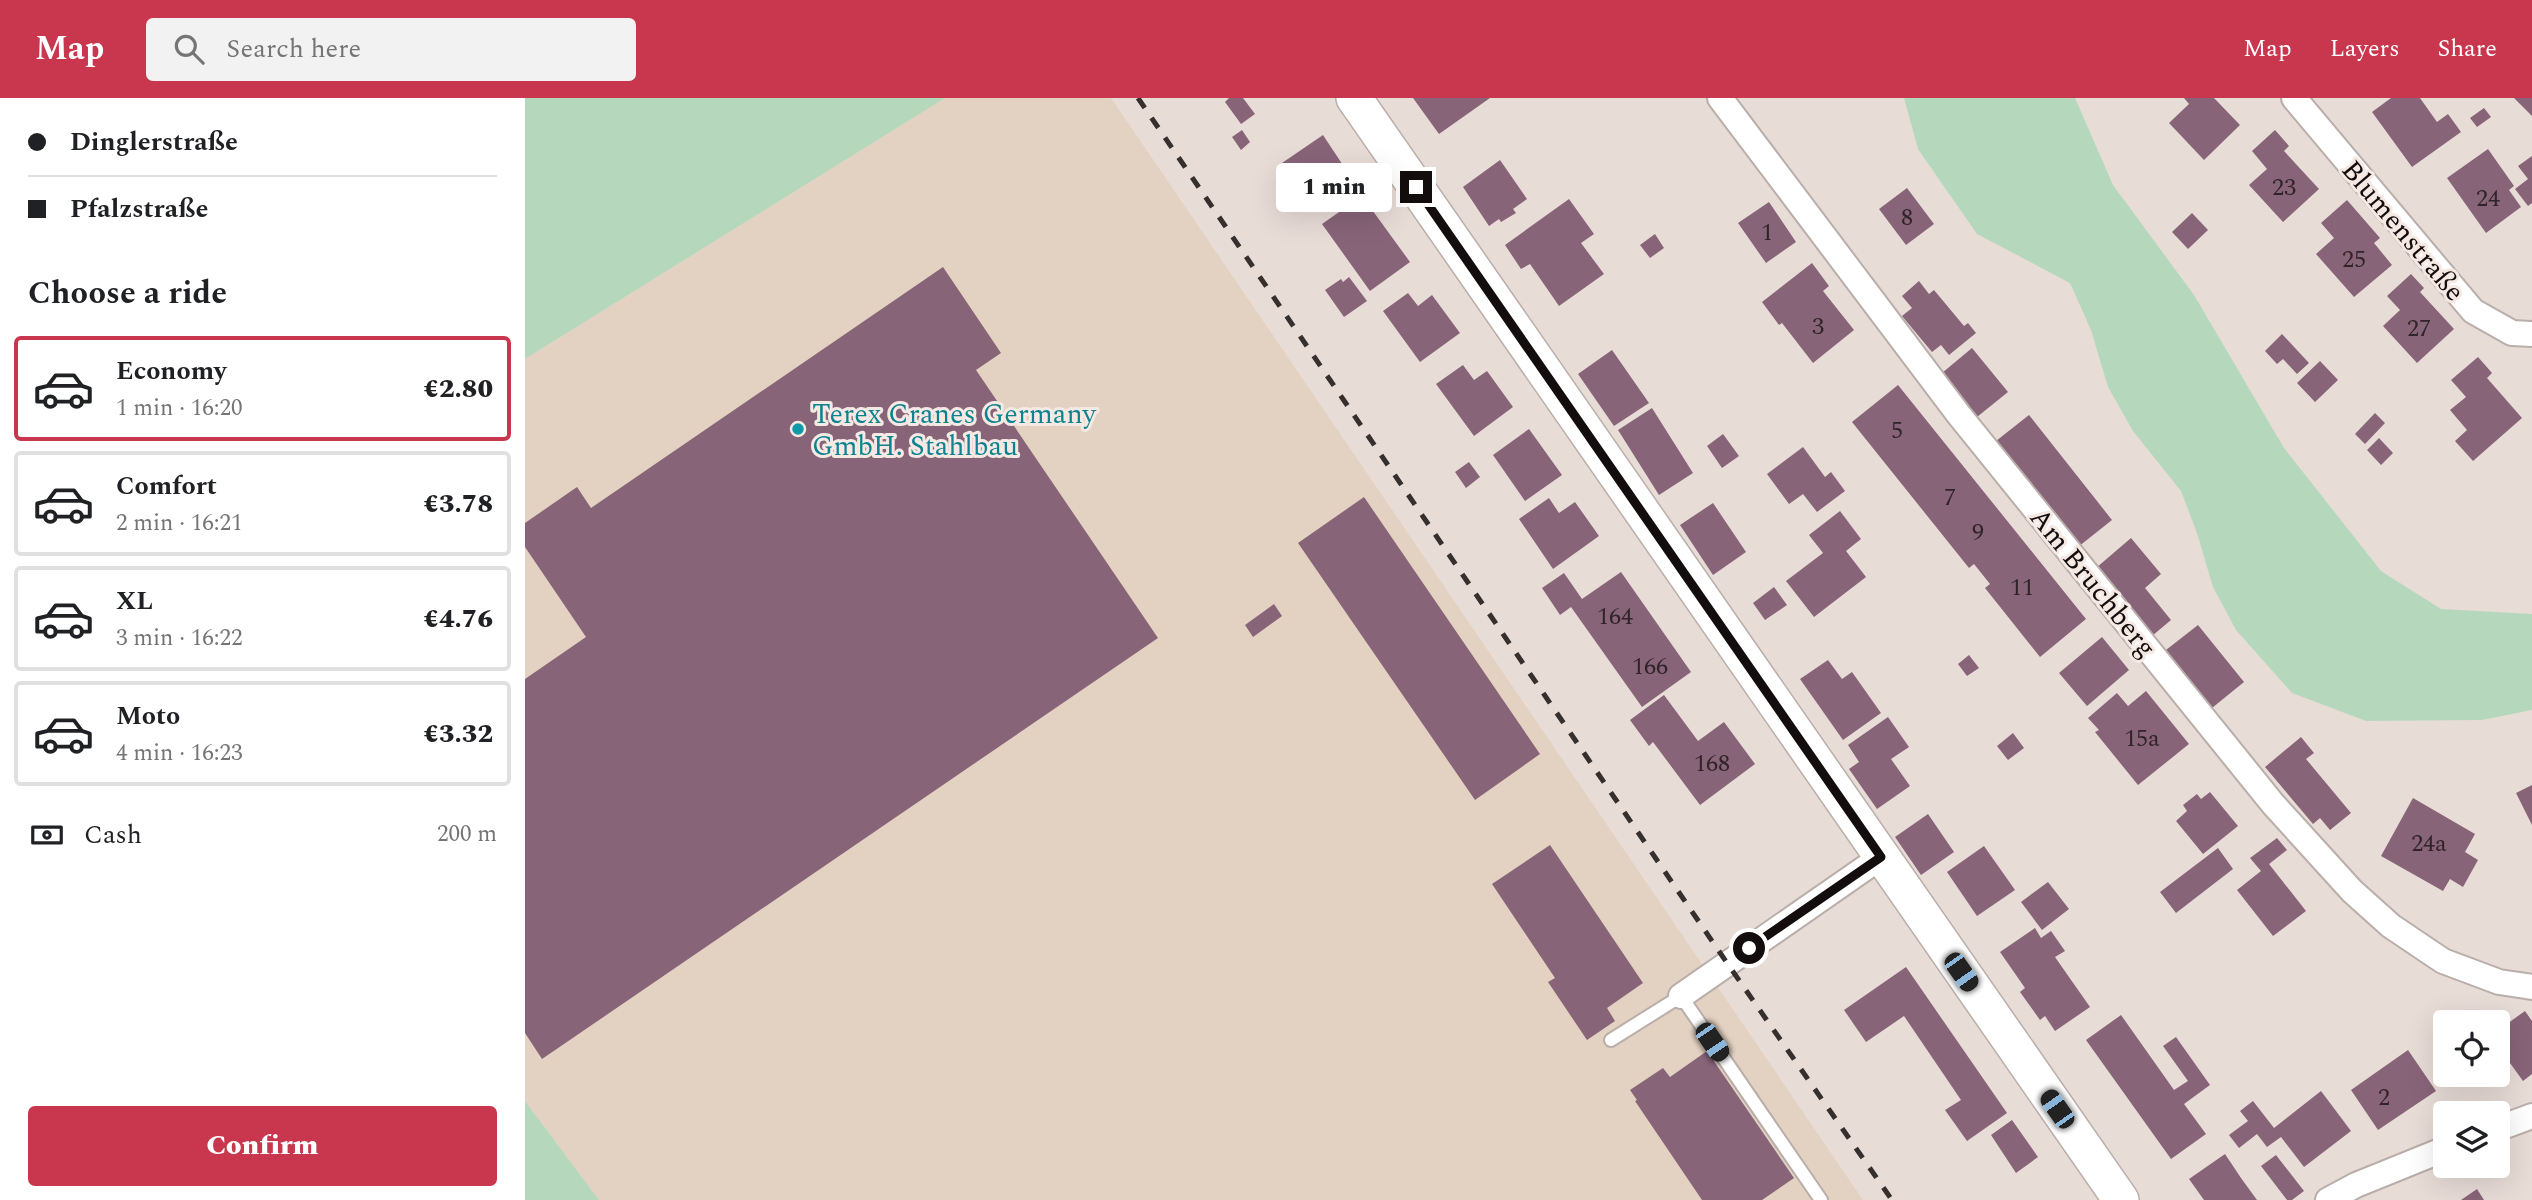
<!DOCTYPE html>
<html lang="en">
<head>
<meta charset="utf-8">
<style>
  body { margin:0; font-family:Spectral,serif; background:#f2f2f2; color:#202124; height:100vh; display:flex; flex-direction:column; font-size:26px; white-space:nowrap }
  * { box-sizing:border-box; margin:0 }
  p { font-size:23px; color:#757577 }
  .icon { flex:none; width:38px; height:38px; fill:none; stroke:currentColor; stroke-width:2; stroke-linecap:round; stroke-linejoin:round }
  .map { position:relative; flex:1; overflow:hidden }
  .sheet { display:flex; flex-direction:column; background:#fff; width:525px }
  .sheet>* { flex:none }
  .top-card { display:grid; align-content:center; height:154px; padding:0 28px; background:#fff }
  .tools { position:absolute; left:1908px; top:912px; display:grid; gap:14px }
  .tools a { display:grid; place-items:center; width:77px; height:77px; border-radius:7px; background:#fff; box-shadow:0 7px 28px #0002; font-size:35px }
  .end { position:absolute; width:32px; height:32px; margin:-16px; border:9px solid #130e0d; background:#fff; box-shadow:0 0 0 4px #fff }
  .from { border-radius:50% }
  .bubble { position:absolute; height:49px; border-radius:7px; background:#fff; box-shadow:0 7px 28px #0002; font-size:23px; font-weight:800; line-height:49px; text-align:center }
  .car { position:absolute; width:21px; height:42px; margin:-21px -10px; border-radius:9px; box-shadow:0 0 5px 2px #0007; background:linear-gradient(#222 24%,#8ab4d8 0 40%,#222 0 76%,#8ab4d8 0 86%,#222 0) }
  .top-card b { display:flex; align-items:center; gap:24px; height:66px; font-size:26px }
  .top-card b+b { border-top:2px solid #e0e0e0 }
  .top-card i { width:18px; height:18px; background:#202124 }
  ul { padding:0; list-style:none }
  li { display:flex; align-items:center; gap:21px; height:105px; margin:0 14px 10px; padding:0 14px; border:4px solid #e0e0e0; border-radius:7px }
  li div { flex:1 }
  li b { display:block; font-size:26px }
  li em { font-style:normal; font-weight:800 }
  li.on { border-color:#c8374d }
  li>.icon { width:63px; height:63px; stroke-width:1.5 }
  h2 { padding:0 28px; font-size:32px; line-height:84px }
  .pay { display:flex; align-items:center; gap:18px; height:77px; padding:0 28px; font-size:26px }
  .pay p { margin-inline-start:auto }
  .cta { display:flex; gap:14px; margin-top:auto; padding:14px 28px }
  .cta a { flex:1; height:80px; border-radius:7px; background:#c8374d; color:#fff; font-size:28px; font-weight:800; line-height:80px; text-align:center }
  header { display:flex; align-items:center; gap:42px; box-sizing:border-box; height:98px; padding:0 35px; background:#c8374d; color:#fff }
  header strong { font-size:33px }
  nav { display:flex; gap:38px; margin-inline-start:auto; font-size:24px }
  .search { width:490px; height:63px; background:#f2f2f2; display:flex; align-items:center; gap:18px; box-sizing:border-box; padding:0 24px; border-radius:7px; color:#757577; font-size:26px }
  main { display:flex; flex:1; min-height:0 }
  .map>svg:first-child { display:block }
  .industrial { fill:#e3d2c1 }
  .green { fill:#b5d8bd }
  .building { fill:#886479 }
  .lines { fill:none; stroke-linecap:round; stroke-linejoin:round }
  .service-casing { stroke:#baaeaa; stroke-width:16 }
  .minor-casing { stroke:#baaeaa; stroke-width:28 }
  .secondary-casing { stroke:#baaeaa; stroke-width:38 }
  .service { stroke:#fff; stroke-width:12 }
  .minor { stroke:#fff; stroke-width:24 }
  .secondary { stroke:#fff; stroke-width:35 }
  .rail { stroke:#352f2d; stroke-width:5; stroke-dasharray:12 12; stroke-linecap:butt }
  .route { stroke:#130e0d; stroke-width:9 }
  .culture-dot { fill:#0f9aa8; stroke:#f6e9e4; stroke-width:2.5 }
  .labels { text-anchor:middle; stroke-width:6; stroke-linejoin:round; paint-order:stroke }
  .number-label { font-size:24px; fill:#302428 }
  .street-label { font-size:28px; fill:#130e0d; stroke:#f6e9e4 }
  .culture-label { font-size:28px; fill:#0d838f; stroke:#f6e9e4; text-anchor:start }
</style>
</head>
<body>
<header>
<strong>Map</strong>
<div class="search"><svg class="icon" aria-label="search" viewBox="0 0 24 24"><circle cx="10" cy="10" r="6"/><path d="M15 15l6 6"/></svg>Search here</div>
<nav><a>Map</a><a>Layers</a><a>Share</a></nav>
</header>
<main>
<section class="sheet">
<div class="top-card">
<b><i class="from"></i>Dinglerstraße</b>
<b><i></i>Pfalzstraße</b>
</div>
<h2>Choose a ride</h2>
<ul>
<li class="on"><svg class="icon" aria-label="car" viewBox="0 0 24 24"><path d="M5 17H2v-5l4-1 3-4h7l3 4 3 1v5h-3M9 17h6M6 11h13"/><circle cx="7" cy="17" r="2"/><circle cx="17" cy="17" r="2"/></svg><div><b>Economy</b><p>1 min · 16:20</p></div><em>€2.80</em></li>
<li><svg class="icon" aria-label="car" viewBox="0 0 24 24"><path d="M5 17H2v-5l4-1 3-4h7l3 4 3 1v5h-3M9 17h6M6 11h13"/><circle cx="7" cy="17" r="2"/><circle cx="17" cy="17" r="2"/></svg><div><b>Comfort</b><p>2 min · 16:21</p></div><em>€3.78</em></li>
<li><svg class="icon" aria-label="car" viewBox="0 0 24 24"><path d="M5 17H2v-5l4-1 3-4h7l3 4 3 1v5h-3M9 17h6M6 11h13"/><circle cx="7" cy="17" r="2"/><circle cx="17" cy="17" r="2"/></svg><div><b>XL</b><p>3 min · 16:22</p></div><em>€4.76</em></li>
<li><svg class="icon" aria-label="car" viewBox="0 0 24 24"><path d="M5 17H2v-5l4-1 3-4h7l3 4 3 1v5h-3M9 17h6M6 11h13"/><circle cx="7" cy="17" r="2"/><circle cx="17" cy="17" r="2"/></svg><div><b>Moto</b><p>4 min · 16:23</p></div><em>€3.32</em></li>
</ul>
<div class="pay"><svg class="icon" aria-label="cash" viewBox="0 0 24 24"><path d="M3 7h18v10H3z"/><circle cx="12" cy="12" r="2"/></svg>Cash<p>200 m</p></div>
<div class="cta"><a>Confirm</a></div>
</section>
<div class="map">
<svg width="2007" height="1102" viewBox="0 0 2007 1102">
  <rect width="100%" height="100%" fill="#e8dcd7"/>
  <path class="industrial" d="M420 0H586L1338 1102H74L0 1003V261Z"/>
  <path class="green" d="M0 0H420L0 261Z
    M1379 0H1550L1588 87 1669 197 1759 350 1856 473 1916 511 2007 516V612L1957 622 1841 623 1767 595 1711 532 1688 489 1672 435 1656 393 1608 333 1583 289 1566 232 1545 185 1452 136 1393 51Z
    M0 1003 74 1102H0Z"/>
  <path class="building" d="M704 0H718L730 16 716 26 700 4Z
    M888 0H965L914 36Z
    M1659 0H1689L1715 27 1679 62 1644 25 1664 6Z
    M1866 0H1895L1912 24 1923 16 1936 34 1887 69 1847 14Z
    M1989 0H2007V18Z
    M1959 10 1966 19 1952 29 1945 20Z
    M717 32 725 44 716 52 707 39Z
    M1750 32 1764 48 1759 53 1794 91 1758 124 1724 87 1742 71 1727 53Z
    M798 37 829 84 788 112 757 65Z
    M1963 51 1989 88 1984 92 1996 109 1961 135 1922 80Z
    M2007 58V105L2003 108 1990 91 2003 81 1993 68Z
    M975 62 1002 101 988 111 991 115 976 124 974 121 964 128 938 89Z
    M1382 90 1409 126 1381 147 1354 111Z
    M837 98 885 164 845 193 797 126Z
    M1044 101 1069 136 1056 145 1079 176 1034 208 1005 166 996 171 980 147Z
    M1822 102 1855 140 1849 145 1867 167 1829 199 1791 156 1809 140 1796 125Z
    M1244 104 1271 144 1241 165 1213 125Z
    M1667 115 1683 132 1663 151 1647 134Z
    M1130 136 1139 150 1125 160 1115 147Z
    M1287 165 1304 188 1298 193 1329 232 1288 265 1257 225 1254 227 1237 204Z
    M418 169 476 255 451 272 633 540 17 961 0 935V581L61 539 0 449V425L52 389 66 410Z
    M1886 176 1899 190 1895 194 1929 231 1892 265 1858 228 1875 212 1862 198Z
    M824 179 842 203 819 219 800 192 816 181 818 184Z
    M1394 183 1404 196 1409 192 1439 228 1443 225 1451 235 1424 257 1416 247 1407 254 1377 218 1387 210 1377 198Z
    M883 195 893 208 907 197 935 235 895 264 858 213Z
    M1757 236 1784 265 1772 276 1758 261 1752 266 1740 253Z
    M1447 250 1483 294 1452 319 1417 275Z
    M1087 252 1124 305 1089 328 1053 276Z
    M1953 259 1967 275 1962 280 1997 320 1948 363 1930 343 1942 332 1925 312 1941 299 1926 282Z
    M1795 263 1813 282 1790 304 1772 285Z
    M938 267 949 282 962 273 988 309 949 338 911 286Z
    M1373 287 1561 521 1515 559 1460 490 1465 486 1449 466 1444 470 1327 324Z
    M1127 310 1168 375 1134 397 1093 332Z
    M1850 315 1860 325 1840 346 1830 336Z
    M1504 317 1587 422 1553 449 1471 343Z
    M1004 331 1037 377 1000 403 968 357Z
    M1198 336 1214 358 1197 370 1182 348Z
    M1854 340 1868 355 1856 367 1842 352Z
    M1278 349 1300 379 1306 374 1320 393 1292 414 1278 396 1264 406 1242 376Z
    M944 364 955 379 941 390 930 374Z
    M839 399 1015 656 950 702 773 445Z
    M1024 400 1034 415 1050 404 1074 438 1028 471 994 421Z
    M1188 405 1221 454 1188 477 1155 427Z
    M1315 413 1336 441 1321 453 1341 479 1289 519 1261 483 1298 455 1284 437Z
    M1606 440 1636 476 1620 490 1646 522 1627 538 1571 470Z
    M1096 474 1166 574 1117 609 1046 509 1035 517 1017 490 1039 475 1057 501Z
    M1249 489 1262 507 1240 522 1228 505Z
    M749 506 757 518 728 539 720 527Z
    M1673 527 1719 584 1687 610 1641 552Z
    M1577 539 1604 572 1562 608 1534 575Z
    M1444 557 1454 570 1442 578 1433 566Z
    M1303 562 1317 581 1327 574 1356 615 1318 642 1275 581Z
    M1621 593 1664 646 1613 687 1570 634 1574 632 1563 620 1592 595 1603 608Z
    M1139 597 1173 643 1199 624 1230 666 1175 707 1128 644 1124 648 1105 622Z
    M1363 619 1384 649 1366 661 1385 688 1352 711 1324 671 1334 664 1323 647Z
    M1488 635 1499 650 1483 662 1472 648Z
    M1776 639 1789 655 1781 661 1826 715 1805 732 1795 720 1788 726 1740 669Z
    M2007 687V727L1991 695Z
    M1685 694 1713 728 1678 756 1651 723 1662 713 1658 707 1672 696 1676 701Z
    M1888 700 1950 736 1940 754 1953 762 1938 789 1925 781 1918 793 1856 758Z
    M1403 716 1429 754 1396 777 1370 739Z
    M1752 740 1762 752 1744 766 1781 813 1748 838 1712 792 1736 773 1725 760Z
    M1025 747 1118 885 1082 910 1090 923 1062 942 1023 884 1030 880 967 786Z
    M1459 748 1490 792 1452 818 1422 774Z
    M1693 750 1708 771 1651 815 1635 794Z
    M1523 784 1544 811 1517 832 1496 804Z
    M1510 830 1516 840 1526 833 1540 853 1530 859 1565 909 1530 933 1520 918 1515 922 1495 894 1500 890 1475 854Z
    M1381 869 1482 1015 1442 1043 1420 1012 1436 1002 1379 918 1341 944 1319 912Z
    M2000 913 2007 923V976L1998 983 1972 947V933Z
    M1596 917 1649 992 1663 983 1638 948 1651 939 1685 987 1659 1006 1681 1036 1646 1061 1561 942Z
    M1883 952 1911 993 1853 1032 1826 992Z
    M1182 953 1269 1080 1237 1102H1177L1110 1003 1112 1002 1105 992 1138 970 1145 979Z
    M1796 993 1826 1033 1779 1069 1756 1039 1742 1049 1732 1036 1714 1050 1704 1037 1723 1023 1715 1013 1728 1003 1749 1030Z
    M1487 1022 1513 1059 1491 1075 1466 1037Z
    M1700 1056 1716 1080 1732 1102H1679L1664 1081Z
    M1751 1057 1779 1093 1767 1102H1762L1736 1068Z
    M1952 1091 1959 1102H1936Z"/>
  <g class="lines">
    <defs>
      <path id="service" d="M1086 942 1156 898 1296 1102"/>
      <path id="minor" d="M1195 0 1434 317 1748 706 1827 793 1866 828 1918 863 1974 884 2007 889
        M1769 0 1948 213 1987 235 2007 236
        M1156 898 1356 759
        M1972 1031 2007 1018
        M1803 1102 1831 1087 1920 1051"/>
      <path id="secondary" d="M829 0 1596 1102"/>
    </defs>
    <use href="#service" class="service-casing"/>
    <use href="#minor" class="minor-casing"/>
    <use href="#secondary" class="secondary-casing"/>
    <use href="#service" class="service"/>
    <use href="#minor" class="minor"/>
    <use href="#secondary" class="secondary"/>
    <path class="rail" d="M613 0 1202 865 1367 1102"/>
  </g>
  <g class="lines">
    <path class="route" d="M891 89 1356 759 1224 850"/>
  </g>
  <circle class="culture-dot" cx="273" cy="331" r="7"/>
  <g class="labels">
    <g class="number-label">
      <text x="1759" y="97">23</text>
      <text x="1963" y="108">24</text>
      <text x="1382" y="127">8</text>
      <text x="1242" y="142">1</text>
      <text x="1829" y="169">25</text>
      <text x="1293" y="236">3</text>
      <text x="1894" y="238">27</text>
      <text x="1372" y="340">5</text>
      <text x="1425" y="407">7</text>
      <text x="1453" y="442">9</text>
      <text x="1497" y="497">11</text>
      <text x="1090" y="526">164</text>
      <text x="1125" y="576">166</text>
      <text x="1617" y="648">15a</text>
      <text x="1187" y="673">168</text>
      <text x="1904" y="753">24a</text>
      <text x="1859" y="1007">2</text>
    </g>
    <g class="street-label">
      <text transform="translate(1879 132) rotate(50)" y="10">Blumenstraße</text>
      <text transform="translate(1569 484) rotate(51)" y="10">Am Bruchberg</text>
    </g>
    <g class="culture-label">
      <text x="287" y="325">Terex Cranes Germany<tspan x="287" dy="32">GmbH. Stahlbau</tspan></text>
    </g>
  </g>
</svg>
<div class="tools">
<a><svg class="icon" aria-label="locate" viewBox="0 0 24 24"><circle cx="12" cy="12" r="6"/><path d="M12 2v4M12 18v4M2 12h4M18 12h4"/></svg></a>
<a><svg class="icon" aria-label="layers" viewBox="0 0 24 24"><path d="M12 4l9 5-9 5-9-5zM3 14l9 5 9-5"/></svg></a>
</div>
<i class="end from" style="left:1224px;top:850px"></i>
<i class="end" style="left:891px;top:89px"></i>
<div class="bubble" style="left:751px;top:65px;width:116px">1 min</div>
<i class="car" style="left:1436px;top:874px;rotate:145deg"></i>
<i class="car" style="left:1187px;top:944px;rotate:146deg"></i>
<i class="car" style="left:1532px;top:1011px;rotate:325deg"></i>
</div>
</main>
</body>
</html>
